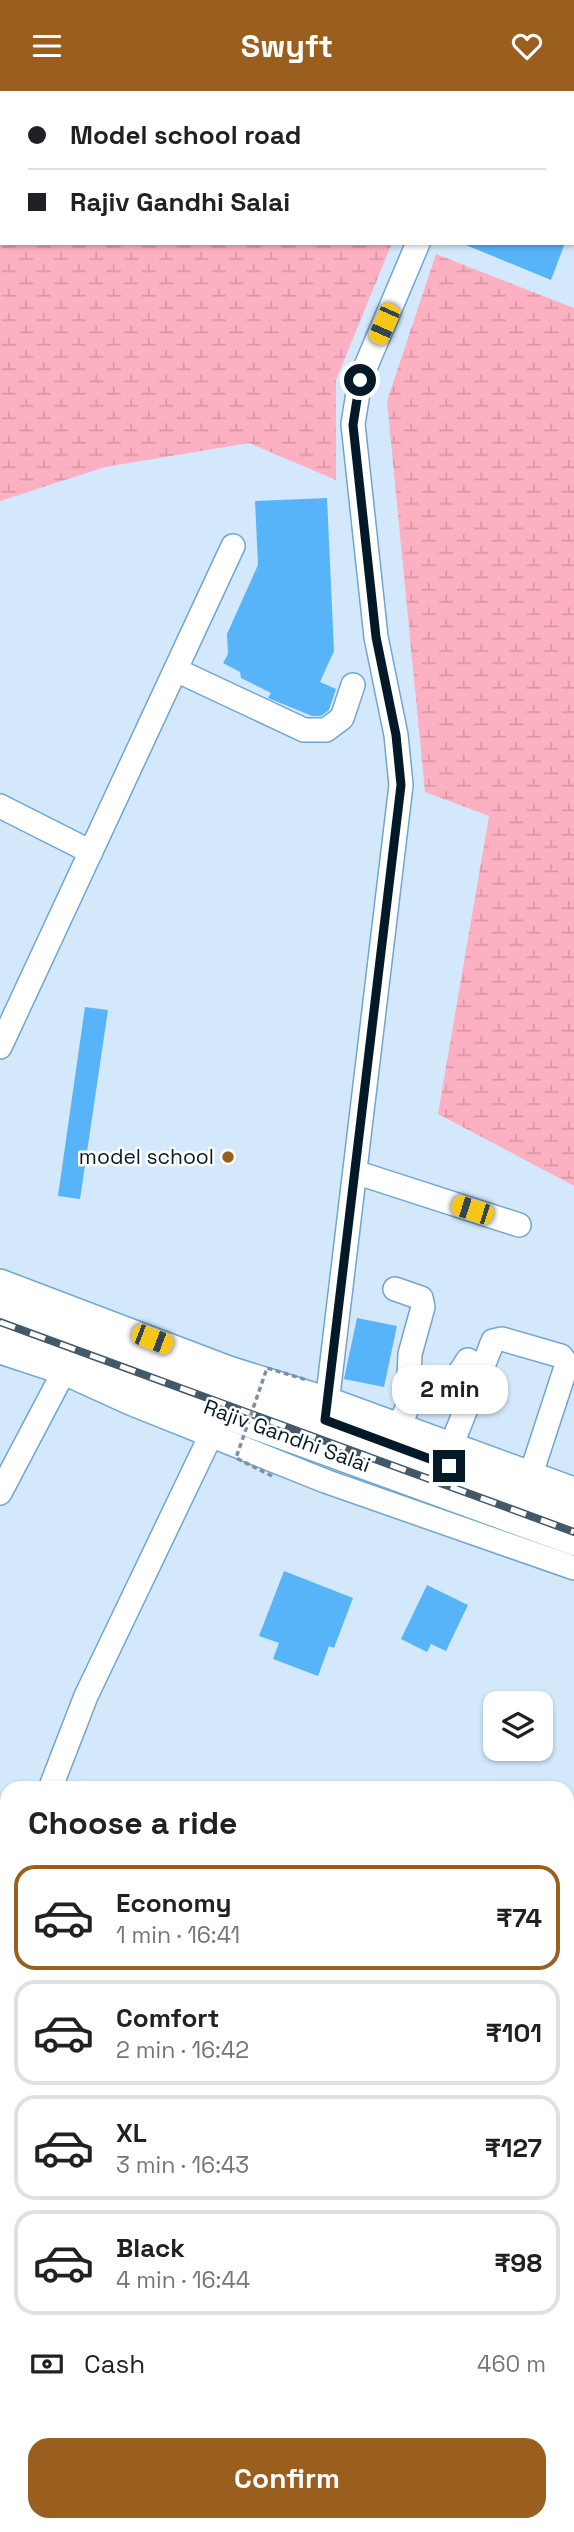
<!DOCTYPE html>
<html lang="en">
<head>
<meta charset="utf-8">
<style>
  body { margin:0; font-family:"Space Grotesk",sans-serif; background:#f6f6f6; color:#202124; height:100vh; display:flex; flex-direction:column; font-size:26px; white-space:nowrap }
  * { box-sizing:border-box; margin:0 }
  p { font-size:23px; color:#757577 }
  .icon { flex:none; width:38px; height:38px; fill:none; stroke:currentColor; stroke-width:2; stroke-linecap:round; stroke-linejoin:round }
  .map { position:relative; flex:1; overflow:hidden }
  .drawer { position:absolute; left:0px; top:1690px; width:574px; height:751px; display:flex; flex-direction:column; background:#fff; border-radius:21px 21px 0 0; box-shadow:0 2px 5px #0004 }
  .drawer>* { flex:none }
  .hud { position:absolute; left:0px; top:0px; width:574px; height:154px; box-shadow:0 2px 5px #0004; display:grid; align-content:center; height:154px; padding:0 28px; background:#fff }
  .fabs { position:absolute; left:483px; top:1600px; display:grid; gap:14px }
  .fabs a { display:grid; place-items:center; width:70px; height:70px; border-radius:14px; background:#fff; box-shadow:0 2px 5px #0004; font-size:35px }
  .end { position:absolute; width:32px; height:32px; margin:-16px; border:9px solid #041928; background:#fff; box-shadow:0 0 0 4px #fff }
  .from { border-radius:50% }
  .bubble { position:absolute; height:49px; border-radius:21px; background:#fff; box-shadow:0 2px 5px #0004; font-size:23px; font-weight:700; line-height:49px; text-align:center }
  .car { position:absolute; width:21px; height:42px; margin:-21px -10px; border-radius:9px; box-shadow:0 0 5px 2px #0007; background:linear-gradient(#f5c518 24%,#345 0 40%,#f5c518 0 76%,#345 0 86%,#f5c518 0) }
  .hud b { display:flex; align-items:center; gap:24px; height:66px; font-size:26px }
  .hud b+b { border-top:2px solid #e0e0e0 }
  .hud i { width:18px; height:18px; background:#202124 }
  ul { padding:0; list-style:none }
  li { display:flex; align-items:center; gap:21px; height:105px; margin:0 14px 10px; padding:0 14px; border:4px solid #e0e0e0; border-radius:21px }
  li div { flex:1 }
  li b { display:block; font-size:26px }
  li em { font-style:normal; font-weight:700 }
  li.current { border-color:#9a5f1f }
  li>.icon { width:63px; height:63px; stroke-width:1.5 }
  h2 { padding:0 28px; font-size:32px; line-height:84px }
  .pay { display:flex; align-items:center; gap:18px; height:77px; padding:0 28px; font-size:26px }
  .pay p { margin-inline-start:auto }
  .button { display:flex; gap:14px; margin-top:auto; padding:14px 28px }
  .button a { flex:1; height:80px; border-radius:21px; background:#9a5f1f; color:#fff; font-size:28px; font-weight:700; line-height:80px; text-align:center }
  header { display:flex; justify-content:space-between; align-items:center; height:91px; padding:0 28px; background:#9a5f1f; color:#fff; font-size:32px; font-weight:700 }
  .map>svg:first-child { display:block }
  .wetland { fill:url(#wetland-marsh) }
  .building { fill:#58b4f8 }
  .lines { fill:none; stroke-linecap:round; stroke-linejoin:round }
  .minor-casing { stroke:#70a5cf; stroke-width:26 }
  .major-casing { stroke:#70a5cf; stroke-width:33 }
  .minor { stroke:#fff; stroke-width:23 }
  .major { stroke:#fff; stroke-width:30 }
  .rail-casing { stroke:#435868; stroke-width:8 }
  .rail { stroke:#fff; stroke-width:5; stroke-dasharray:16; stroke-linecap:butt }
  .path-bridge { stroke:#7c91a2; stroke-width:3.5; stroke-dasharray:5 3.5; stroke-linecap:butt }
  .route { stroke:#041928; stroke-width:9 }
  .poi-dot { fill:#9a5f1f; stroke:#fff; stroke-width:2.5 }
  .labels { text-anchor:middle; stroke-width:5; stroke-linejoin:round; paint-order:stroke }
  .poi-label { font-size:21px; fill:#041928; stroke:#fff; text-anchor:end }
  .street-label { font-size:21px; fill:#041928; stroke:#fff }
</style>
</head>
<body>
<header><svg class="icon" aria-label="menu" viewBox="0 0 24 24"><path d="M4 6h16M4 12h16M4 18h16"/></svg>Swyft<svg class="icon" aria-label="heart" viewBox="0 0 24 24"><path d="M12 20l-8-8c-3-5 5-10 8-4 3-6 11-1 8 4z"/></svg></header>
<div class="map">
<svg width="574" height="2441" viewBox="0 0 574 2441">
  <defs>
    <pattern id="wetland-marsh" width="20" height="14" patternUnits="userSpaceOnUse" patternTransform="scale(1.75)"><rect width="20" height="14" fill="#fdb0c2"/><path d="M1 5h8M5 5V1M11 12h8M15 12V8" fill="none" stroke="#d797a7"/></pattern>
  </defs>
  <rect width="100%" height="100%" fill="#d3e9fb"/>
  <path class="wetland" d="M0 0H169L2 2V152H392L336 289V389L249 352 105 376 0 410Z
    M436 163 574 217V1095L438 1023 489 725 425 701 387 310Z"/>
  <path class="building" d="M461 152H565L551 189Z
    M327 407 334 560 320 591 336 598 329 619 321 625H312L268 607 271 602 241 587 240 581 223 572 228 563 227 543 258 474 255 410Z
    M85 916 108 919 80 1108 58 1105Z
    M357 1227 397 1235 384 1296 344 1288Z
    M284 1480 353 1507 334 1557 329 1555 318 1585 273 1568 279 1552 259 1545Z
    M427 1494 468 1514 446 1560 431 1553 427 1561 401 1548Z"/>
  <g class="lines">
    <defs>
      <path id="minor" d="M467 0 472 2
        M181 2 182 0
        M333 2 334 0
        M529 2 531 0
        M574 137V139
        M176 579 304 639H326L342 627 353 594
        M0 715 91 761
        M0 956 233 455
        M355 1081 519 1134
        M0 1190 229 1277 328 1308 574 1398
        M395 1198 421 1207 423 1216 410 1263 409 1285C439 1314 451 1296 468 1269
        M0 1261 64 1282 130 1312 325 1390 574 1477
        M325 1329 401 694 396 644 376 546 353 333 360 289 418 152
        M400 1334 417 1293
        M452 1353 493 1250 502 1248 561 1265 567 1273 531 1383
        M0 1402 70 1269
        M50 1698 86 1605 211 1344
        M0 2104 7 2107
        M567 2202 574 2205
        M0 2225 7 2211
        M567 2237 574 2223
        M0 2250 7 2254
        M0 2404 7 2407
        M73 2434 86 2441
        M345 2434 357 2441
        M467 2441 470 2434"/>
      <path id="major" d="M0 1210 574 1421
        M0 1240 574 1449"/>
    </defs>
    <use href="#minor" class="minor-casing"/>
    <use href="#major" class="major-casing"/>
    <use href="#minor" class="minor"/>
    <use href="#major" class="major"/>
    <defs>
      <path id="rail" d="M0 1231 574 1441"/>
    </defs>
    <use href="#rail" class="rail-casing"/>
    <use href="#rail" class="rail"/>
    <path class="path-bridge" d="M272 1385 236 1367 267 1277 307 1289"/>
  </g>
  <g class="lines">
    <path class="route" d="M360 289 353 334 376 546 396 644 401 694 325 1329 449 1375"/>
  </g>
  <circle class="poi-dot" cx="228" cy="1066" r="7"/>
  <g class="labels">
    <g class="poi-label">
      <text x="214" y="1073">model school</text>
    </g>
    <g class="street-label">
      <text transform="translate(287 1345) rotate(20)" y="7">Rajiv Gandhi Salai</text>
    </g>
  </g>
</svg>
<div class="fabs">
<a><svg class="icon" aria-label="layers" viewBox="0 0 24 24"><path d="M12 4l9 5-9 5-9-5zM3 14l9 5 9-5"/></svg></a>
</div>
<i class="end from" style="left:360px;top:289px"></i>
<i class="end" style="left:449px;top:1375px"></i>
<div class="bubble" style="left:392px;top:1274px;width:116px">2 min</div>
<i class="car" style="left:384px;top:233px;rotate:204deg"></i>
<i class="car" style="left:472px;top:1119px;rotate:288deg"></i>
<i class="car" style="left:152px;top:1248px;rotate:111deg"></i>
<div class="hud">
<b><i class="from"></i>Model school road</b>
<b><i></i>Rajiv Gandhi Salai</b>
</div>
<section class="drawer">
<h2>Choose a ride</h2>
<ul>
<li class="current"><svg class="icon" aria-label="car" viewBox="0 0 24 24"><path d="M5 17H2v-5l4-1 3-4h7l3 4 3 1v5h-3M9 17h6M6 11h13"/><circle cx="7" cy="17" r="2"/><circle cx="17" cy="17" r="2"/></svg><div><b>Economy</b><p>1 min · 16:41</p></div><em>₹74</em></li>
<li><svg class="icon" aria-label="car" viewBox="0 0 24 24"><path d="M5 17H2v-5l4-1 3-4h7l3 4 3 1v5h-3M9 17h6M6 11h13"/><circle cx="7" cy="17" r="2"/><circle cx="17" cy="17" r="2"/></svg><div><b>Comfort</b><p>2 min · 16:42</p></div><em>₹101</em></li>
<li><svg class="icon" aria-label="car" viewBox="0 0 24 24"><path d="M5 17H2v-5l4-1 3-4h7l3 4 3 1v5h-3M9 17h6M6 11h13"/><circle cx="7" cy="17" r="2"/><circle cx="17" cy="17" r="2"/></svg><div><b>XL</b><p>3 min · 16:43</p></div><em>₹127</em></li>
<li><svg class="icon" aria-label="car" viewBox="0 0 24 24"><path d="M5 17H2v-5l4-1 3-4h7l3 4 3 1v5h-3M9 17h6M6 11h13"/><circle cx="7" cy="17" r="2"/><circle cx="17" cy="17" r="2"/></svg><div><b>Black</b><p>4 min · 16:44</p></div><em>₹98</em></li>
</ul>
<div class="pay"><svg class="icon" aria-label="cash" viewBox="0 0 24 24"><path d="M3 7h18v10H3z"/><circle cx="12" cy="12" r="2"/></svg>Cash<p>460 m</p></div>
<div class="button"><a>Confirm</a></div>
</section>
</div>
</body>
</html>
